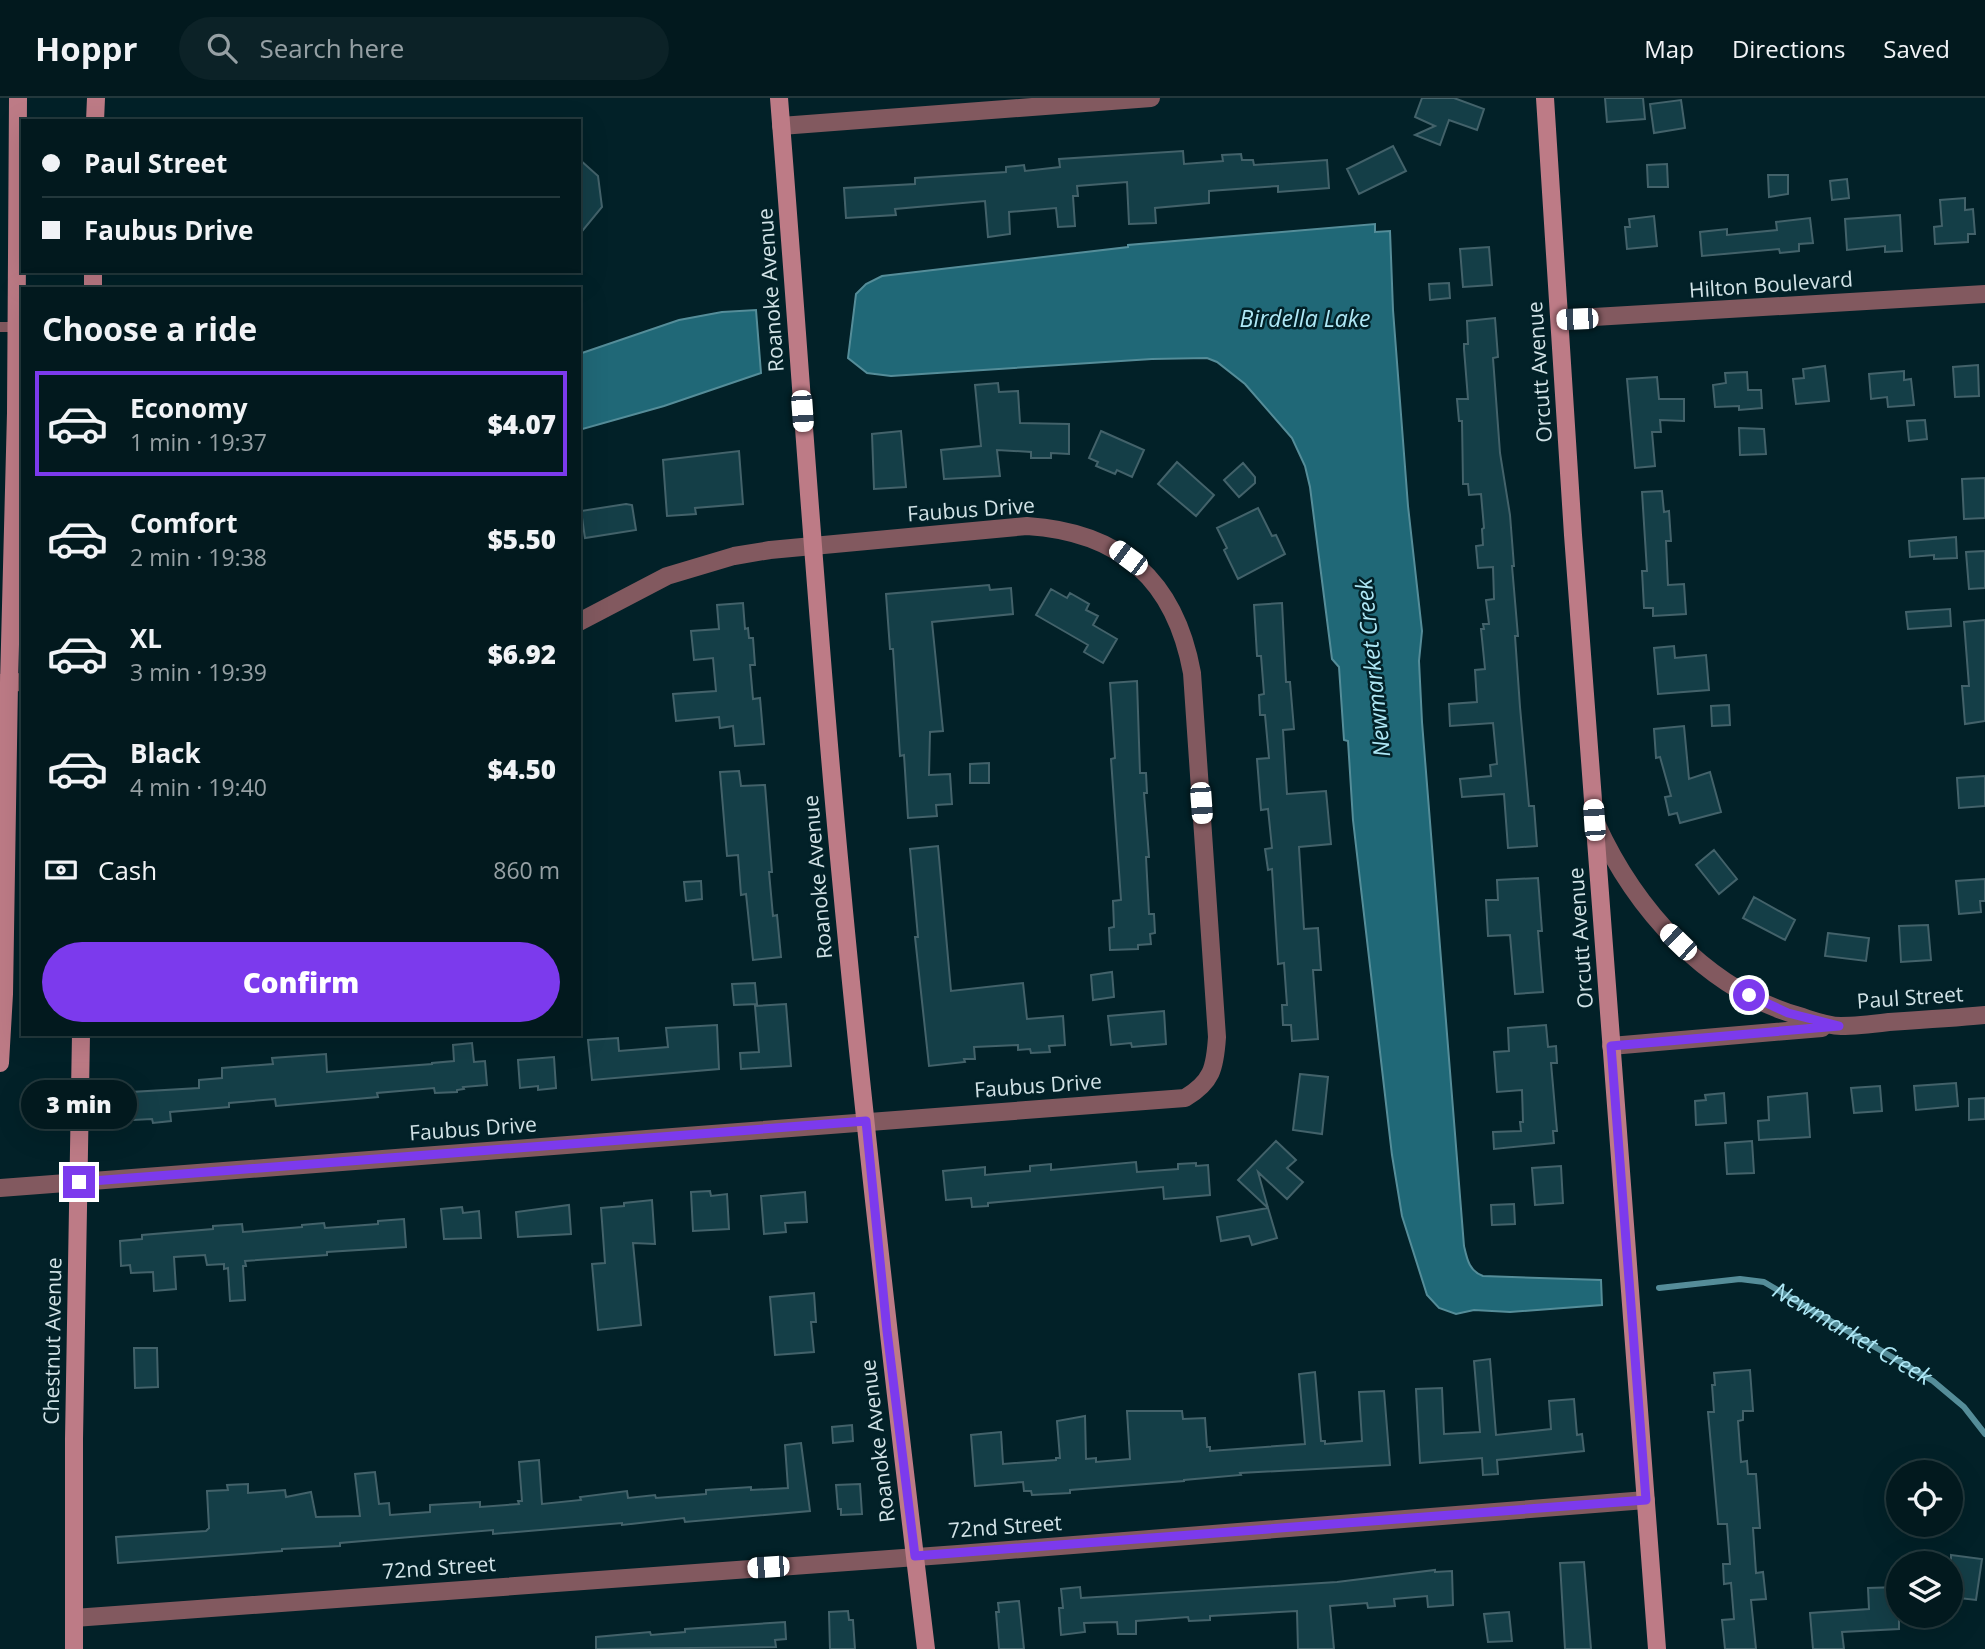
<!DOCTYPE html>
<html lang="en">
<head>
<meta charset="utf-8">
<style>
  body { margin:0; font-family:"Open Sans",sans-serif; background:#0c2227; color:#f1f3f6; height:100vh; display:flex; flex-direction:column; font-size:26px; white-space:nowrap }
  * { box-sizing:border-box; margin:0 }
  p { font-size:23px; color:#96a0a4 }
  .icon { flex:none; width:38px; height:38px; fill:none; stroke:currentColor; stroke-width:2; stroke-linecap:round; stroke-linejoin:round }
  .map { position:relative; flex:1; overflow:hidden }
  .sheet { position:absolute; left:21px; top:189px; width:560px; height:749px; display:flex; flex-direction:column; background:#02191e; border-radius:0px; box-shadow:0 7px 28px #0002,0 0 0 2px #23383c }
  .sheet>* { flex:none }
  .guide { position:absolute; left:21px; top:21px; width:560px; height:154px; border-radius:0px; box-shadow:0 7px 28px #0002,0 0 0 2px #23383c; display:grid; align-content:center; height:154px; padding:0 21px; background:#02191e }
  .tools { position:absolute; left:1886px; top:1362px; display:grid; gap:14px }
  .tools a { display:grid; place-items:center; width:77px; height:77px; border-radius:50%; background:#02191e; box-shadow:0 7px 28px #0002,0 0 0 2px #23383c; font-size:35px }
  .end { position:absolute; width:32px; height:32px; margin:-16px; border:9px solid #7c3aed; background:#fff; box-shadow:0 0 0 4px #fff }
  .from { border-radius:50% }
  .bubble { position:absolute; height:49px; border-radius:24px; background:#02191e; box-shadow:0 7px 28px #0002,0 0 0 2px #23383c; font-size:23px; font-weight:800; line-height:49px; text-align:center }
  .car { position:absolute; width:21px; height:42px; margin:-21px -10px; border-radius:9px; box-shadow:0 0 5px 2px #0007; background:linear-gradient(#fff 24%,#345 0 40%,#fff 0 76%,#345 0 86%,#fff 0) }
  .guide b { display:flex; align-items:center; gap:24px; height:66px; font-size:26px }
  .guide b+b { border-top:2px solid #23383c }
  .guide i { width:18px; height:18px; background:#f1f3f6 }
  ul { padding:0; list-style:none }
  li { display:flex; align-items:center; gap:21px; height:105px; margin:0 14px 10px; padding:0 7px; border:4px solid transparent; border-radius:0px }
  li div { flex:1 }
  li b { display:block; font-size:26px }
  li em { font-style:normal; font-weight:800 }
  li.on { border-color:#7c3aed }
  li>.icon { width:63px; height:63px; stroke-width:1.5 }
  h2 { padding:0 21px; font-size:32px; line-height:84px }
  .pay { display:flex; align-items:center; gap:18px; height:77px; padding:0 21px; font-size:26px }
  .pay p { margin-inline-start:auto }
  .button { display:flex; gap:14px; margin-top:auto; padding:14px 21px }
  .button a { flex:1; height:80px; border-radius:42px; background:#7c3aed; color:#fff; font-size:28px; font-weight:800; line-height:80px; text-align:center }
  header { display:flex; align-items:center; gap:42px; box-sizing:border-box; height:98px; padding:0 35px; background:#02191e; border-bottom:2px solid #23383c }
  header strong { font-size:33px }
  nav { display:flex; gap:38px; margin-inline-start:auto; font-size:24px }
  .search { width:490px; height:63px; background:#0c2227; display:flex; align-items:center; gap:18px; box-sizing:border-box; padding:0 24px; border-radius:38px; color:#96a0a4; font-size:26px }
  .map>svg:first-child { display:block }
  .water { fill:#206877; stroke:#558d99; stroke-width:2 }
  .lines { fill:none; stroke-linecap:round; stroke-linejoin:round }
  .stream { stroke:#558d99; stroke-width:6 }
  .building { fill:#143e47; stroke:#43626a; stroke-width:2 }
  .lane { stroke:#82595f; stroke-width:10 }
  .street { stroke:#82595f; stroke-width:18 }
  .secondary { stroke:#bd7b86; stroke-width:18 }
  .route { stroke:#7c3aed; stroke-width:9 }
  .labels { text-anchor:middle; stroke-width:5; stroke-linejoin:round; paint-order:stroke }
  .street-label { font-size:21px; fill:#d2e3e7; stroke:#022128 }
  .water-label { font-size:23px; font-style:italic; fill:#afe8f6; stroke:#022128 }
</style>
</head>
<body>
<header>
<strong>Hoppr</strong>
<div class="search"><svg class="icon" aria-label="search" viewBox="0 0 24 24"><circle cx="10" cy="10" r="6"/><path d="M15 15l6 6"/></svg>Search here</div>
<nav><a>Map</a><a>Directions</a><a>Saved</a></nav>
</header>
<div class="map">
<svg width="1985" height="1551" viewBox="0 0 1985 1551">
  <rect width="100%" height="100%" fill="#022128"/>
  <path class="water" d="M1375 126V134L1390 133 1393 212 1408 408 1422 533 1419 563 1422 624 1464 1148C1467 1161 1469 1173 1483 1178L1601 1182 1602 1207 1510 1214 1474 1212 1456 1216 1439 1210 1427 1197 1402 1118 1392 1057 1353 722 1348 643 1344 642 1339 569 1332 561 1310 389 1305 368 1292 340 1245 286 1217 264 1207 260 1152 261 891 278 867 275 848 260 856 196 866 186 882 178 1128 149V147Z
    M756 212 761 275 664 308 579 332V256L679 222 722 214Z"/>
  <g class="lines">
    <path class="stream" id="s1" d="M1659 1190 1740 1181 1764 1184 1933 1283 1964 1309 1985 1336"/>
  </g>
  <path class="building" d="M1422 0H1454L1484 11 1477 32 1449 22 1440 47 1415 37 1435 28 1415 19Z
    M1605 0H1643L1645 21 1607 24Z
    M1681 2 1685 30 1654 35 1650 6Z
    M1393 48 1406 73 1359 96 1347 71Z
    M1183 53 1184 66 1223 63 1222 57 1241 56 1242 62H1253L1254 67 1327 62 1329 90 1278 94V88L1209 93V105L1155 110 1156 125 1129 126 1127 84 1077 88 1078 98H1073L1075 128 1058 129 1056 110 1009 114 1010 136 988 139 985 103 895 111 896 117 846 120 844 90 915 86V80L1006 74V69L1024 67 1025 73 1060 69 1059 61Z
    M579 61 598 78 602 109 579 137Z
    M1667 66 1668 89H1648L1647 67Z
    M1768 77H1788V96L1769 99Z
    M1847 81 1849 100 1832 102 1830 83Z
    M1965 100V112L1973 111 1975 136H1968V144L1935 146 1934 129 1942 128 1940 102Z
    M1900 117 1902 153 1885 154V148L1847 152 1845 121Z
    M1654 118 1657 148 1627 151 1625 129H1630L1629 121Z
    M1810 120 1813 145 1799 146V153L1780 155 1779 151 1702 158 1700 134 1727 131V137L1777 132 1776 124Z
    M1489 149 1492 187 1463 189 1460 151Z
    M1449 185 1450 200 1430 202 1429 186Z
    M1495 220 1498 259 1493 260 1500 355 1510 417 1514 468H1512L1518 538H1515L1520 609 1529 708H1534L1537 748 1508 750 1504 696 1462 699 1460 681 1491 678 1490 667 1497 666 1493 625 1450 628 1449 606 1477 604 1475 572 1485 571 1481 531H1484L1483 526H1489L1486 502 1494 501 1493 469 1478 470 1476 448 1483 447 1482 431 1484 430 1481 396 1469 397 1468 386H1463L1462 323H1459L1457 301H1468L1464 251V246H1468L1467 223Z
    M1978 267 1979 298 1955 299 1953 269Z
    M1825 268 1829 303 1796 306 1793 281 1804 280 1803 271Z
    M1904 273V282L1911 281 1914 307 1888 309 1887 299 1871 301 1869 276Z
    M1747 274 1748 292H1761L1762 310 1739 312V308L1715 309 1713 287 1726 285 1725 275Z
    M1657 279 1659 301H1684V323L1660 322 1661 334H1652L1655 368 1635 370 1627 281Z
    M998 285 999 294 1018 293 1020 325 1069 326V356L1051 355V360H1031V354L997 352 1000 378 944 381 941 352 981 348 975 287Z
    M1925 322 1927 341 1909 343 1907 323Z
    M1739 330 1764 331 1766 356 1740 357Z
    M901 333 906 389 874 391 872 336Z
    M1101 333 1144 352 1132 379 1117 372 1115 376 1096 368 1098 364 1089 360Z
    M739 353 743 406 695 410 696 416 667 418 663 362Z
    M1177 364 1214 397 1196 418 1158 386Z
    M1243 365 1255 379V385L1239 399 1224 382Z
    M1985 380V420L1964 421 1962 381Z
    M1662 393 1664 414 1669 413 1671 443H1666L1668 487 1684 486 1686 516 1653 518V510H1644L1642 473H1647L1642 394Z
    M626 406 632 407 636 432 585 440 581 413Z
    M1258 410 1272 438 1276 437 1285 456 1238 481 1224 452 1227 450 1217 430Z
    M1956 439 1957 460 1934 461V457L1910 459 1909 443Z
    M1985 453V490L1969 491 1966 454Z
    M989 487 990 492 1011 490 1013 516 932 524 943 633 930 634 929 677 950 676 952 706 936 707 937 718 908 720 904 657 900 658 893 551H890L886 496Z
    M1051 491 1067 500 1070 495 1089 506 1086 512 1098 518 1093 527 1117 541 1103 565 1084 554 1088 547 1036 517Z
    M743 505 745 531 748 530 749 540H753L755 567H750L753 601 760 600 764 646 735 648 733 628 720 630 719 619 676 623 673 596 716 593 713 560 694 562 691 533 719 531 717 507Z
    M1282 505 1286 584H1290L1294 631 1283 632 1287 696 1326 693 1331 746 1299 749 1304 831 1318 830 1321 872H1313L1318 941 1292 943 1291 927H1283L1282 907H1287L1284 865 1278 866 1272 771 1268 772 1265 751 1272 750 1268 711 1261 712 1257 661 1269 660 1265 617H1260L1259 597 1264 596 1261 558H1257L1254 507Z
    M1950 511 1951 528 1908 531 1906 514Z
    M1985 522V623L1965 626 1962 588H1969L1964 524Z
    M1674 548 1675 560 1706 557 1709 592 1658 596 1654 550Z
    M1137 583 1140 675H1146L1147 695H1144L1149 759H1146L1149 816H1154L1155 835 1150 836 1151 846 1138 847V851L1110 852 1109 830 1114 829 1113 803 1121 802 1111 661 1115 660 1110 585Z
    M1729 607 1730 627 1712 628 1711 608Z
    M1684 628 1689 681 1710 674 1721 714 1680 725 1677 715 1669 717 1665 699 1671 698 1660 659 1656 660 1654 631Z
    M989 665V685H970V666Z
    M739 673 741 688 765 687 772 774H769L773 818 777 817 781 859 753 862 746 796 741 797 738 757 727 758 720 674Z
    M1985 678V708L1959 710 1957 680Z
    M938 748 951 893 1023 885 1027 921 1063 918 1065 947 1049 948 1050 954 1031 955 1030 951 1018 952V947L974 949 975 961H964L965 964 929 968 915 839H918L910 751Z
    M1714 752 1737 781 1719 796 1696 767Z
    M1538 780 1542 833H1538L1543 894 1515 896 1510 837 1488 838 1486 802H1498L1497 782Z
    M1985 781V803H1980L1981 814 1959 816 1956 783Z
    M701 783 702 801 686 803 684 784Z
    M1754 799 1795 822 1785 842 1743 820Z
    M1928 827 1931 862 1901 864 1899 828Z
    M1828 835 1869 840 1866 863 1825 858Z
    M1112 874 1114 899 1093 902 1091 877Z
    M755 885 757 906 734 907 732 886Z
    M786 906 791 968 741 971 740 955 759 954 755 908Z
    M1164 913 1166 946 1132 949 1131 945 1111 947 1108 918Z
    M717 927 719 971 592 982 588 942 618 940 619 953 668 949 666 930Z
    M1546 927 1548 949 1556 948 1557 965H1551L1557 1033H1553L1554 1045 1494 1051 1493 1034 1521 1033 1520 1024H1523L1522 992 1497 994 1494 954 1509 953 1508 930Z
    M472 945 474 964 485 963 487 987 463 989 464 991 457 992V994L435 995 434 990 377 995 378 999 276 1008 275 1001 229 1005V1009L170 1014 171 1023 153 1025 152 1021 133 1022 131 994 199 990V982L222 980V970L273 966 272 960 326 956 327 974 432 966V965L454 963 453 947Z
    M554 959 556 990 538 992V988L520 990 518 962Z
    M1300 976 1328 979 1322 1036 1293 1032Z
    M1956 985 1958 1008 1916 1012 1914 988Z
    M1880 988 1882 1013 1854 1015 1851 990Z
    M1724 995 1726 1025 1696 1027 1695 1003 1706 1002 1705 997Z
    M1807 995 1810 1039 1759 1042 1758 1023 1769 1022 1768 999Z
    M1985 1000V1021L1969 1022V1001Z
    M1276 1043 1296 1062 1287 1070 1303 1084 1287 1101 1258 1074 1268 1110 1238 1082Z
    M1752 1043 1754 1075 1727 1076 1725 1045Z
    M1136 1064 1137 1074 1178 1071V1066L1196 1065V1068L1208 1067 1210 1097 1164 1101 1163 1089 988 1105V1108L972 1109 971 1100 946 1102 943 1073 985 1069V1077L1030 1073V1068L1051 1066V1072Z
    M1561 1068 1563 1105 1535 1107 1532 1070Z
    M710 1093 711 1098 727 1096 729 1131 693 1133 691 1094Z
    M805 1094 807 1124 785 1125 786 1134 764 1136 761 1098Z
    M652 1102 655 1146 633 1145 641 1227 598 1232 592 1166 605 1165 601 1110 624 1108V1105Z
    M1514 1106 1515 1126 1492 1127 1491 1107Z
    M569 1107 571 1136 518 1139 516 1114Z
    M462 1109 463 1115 479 1113 481 1140 444 1141 441 1111Z
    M1268 1110 1277 1140 1252 1147 1249 1138 1221 1143 1217 1119Z
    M404 1121 406 1149 327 1154V1157L245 1163 246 1168H243L245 1202 230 1203 228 1170 224 1171V1166L207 1167 205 1157 174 1159 176 1191 154 1193 153 1174 131 1175 130 1167 121 1168 120 1143 142 1141V1137L213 1131V1128L242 1126 243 1134 302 1129V1127L324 1125 325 1130 378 1126V1123Z
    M814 1195 816 1224H811L814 1254 775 1257 770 1199Z
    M134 1250H157L158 1289 135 1290Z
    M1490 1261 1496 1337 1551 1331 1549 1303 1574 1301 1577 1337 1582 1336 1584 1353 1497 1362 1498 1376 1483 1377 1482 1360 1420 1365 1416 1291 1442 1290 1444 1336 1480 1334 1474 1263Z
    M1750 1272 1753 1313H1743V1322L1738 1323 1741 1364 1747 1363 1748 1376H1756L1760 1430H1753L1756 1475 1763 1474 1766 1501 1751 1502 1756 1551H1725L1722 1522 1734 1521 1731 1485 1724 1486 1723 1466H1730L1727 1426H1718L1708 1314H1714L1712 1287H1715L1714 1275Z
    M1315 1274 1321 1343H1325V1346L1362 1343 1359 1294 1384 1293 1390 1367 1240 1375 1241 1377 1184 1382V1383L1070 1392V1395L1032 1397 1031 1393H1024L1023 1384 975 1388 971 1337 1001 1334 1003 1366 1056 1362V1360H1060L1057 1323 1085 1318 1086 1361 1096 1360V1364L1130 1361 1127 1313H1182L1183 1321 1205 1320 1207 1349H1210V1353L1305 1346 1299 1276Z
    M852 1327 853 1343 833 1345 832 1329Z
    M801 1345 810 1413 685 1424 684 1420 622 1427V1425L493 1436V1432L340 1445V1448L282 1451V1453L118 1465 116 1439 206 1433 209 1430 207 1393 228 1392 227 1387 248 1386V1395L285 1392 286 1399 311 1394 316 1419 360 1418 355 1376 375 1374 379 1406 389 1405 390 1417 430 1414V1407L480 1404V1409L519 1406 518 1403H522L519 1364 539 1362 542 1406 581 1402 580 1399 627 1393 628 1400 655 1397 656 1400 706 1396V1392L751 1389V1392L788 1390 785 1347Z
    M860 1386 862 1416 841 1417V1411H838L836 1387Z
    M1951 1457 1982 1461 1976 1502 1951 1499Z
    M1584 1464 1591 1551H1565L1560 1465Z
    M1435 1472V1474L1452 1473 1453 1507 1428 1509 1427 1498 1394 1501 1395 1508 1368 1510 1367 1505 1330 1508 1334 1551H1298L1297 1513 1210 1518V1522L1189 1523 1188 1519 1136 1523V1536H1118L1117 1524 1084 1525 1085 1534 1061 1537 1059 1510H1063L1061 1491 1080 1489 1081 1500 1337 1484Z
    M1899 1489V1531L1842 1534 1844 1551H1813L1810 1515 1869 1511 1868 1490Z
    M1019 1503 1024 1551H999L996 1514H999L998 1505Z
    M848 1513 849 1522H853L855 1551H830L829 1514Z
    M1509 1514 1512 1543 1488 1544 1484 1516Z
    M785 1524 786 1541 775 1542 776 1549 596 1551V1539L650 1534 651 1537 685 1534V1531Z"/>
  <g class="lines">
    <path class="lane" d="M0 229H17"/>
    <path class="street" d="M781 28 1151 0
      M1560 221 1985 196
      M0 585 23 584
      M1596 725C1635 811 1706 891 1799 918 1812 922 1827 928 1841 928 1857 928 1873 926 1889 924 1921 922 1953 920 1985 917
      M1611 948 1822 930
      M0 1090 1185 1000C1212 984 1215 970 1217 939L1192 575C1175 482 1121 434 1027 428L770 452 734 458 667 478 579 524
      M74 1520 958 1456 1646 1402"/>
    <path class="secondary" d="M779 0C800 260 816 521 841 781 865 1038 895 1294 926 1551
      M1545 0 1573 437 1657 1551
      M95 23 96 0
      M93 191V173
      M0 965 4 896 9 585 16 315 18 0
      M74 1551V1341L81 936"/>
  </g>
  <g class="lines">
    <path class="route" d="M79 1084 866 1023 887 1233 915 1458 1646 1402 1611 948 1839 928 1788 915 1749 897"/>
  </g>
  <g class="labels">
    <g class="street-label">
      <text transform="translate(1771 187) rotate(-4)" y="7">Hilton Boulevard</text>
      <text transform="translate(771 192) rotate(-94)" y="7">Roanoke Avenue</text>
      <text transform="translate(1540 274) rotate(-94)" y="7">Orcutt Avenue</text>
      <text transform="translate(971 412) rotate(-4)" y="7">Faubus Drive</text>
      <text transform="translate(818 779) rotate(-95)" y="7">Roanoke Avenue</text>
      <text transform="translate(1581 840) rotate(-94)" y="7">Orcutt Avenue</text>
      <text transform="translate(1910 900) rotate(-4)" y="7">Paul Street</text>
      <text transform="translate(1038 988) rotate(-4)" y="7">Faubus Drive</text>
      <text transform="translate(473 1031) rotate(-4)" y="7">Faubus Drive</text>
      <text transform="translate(53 1243) rotate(-89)" y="7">Chestnut Avenue</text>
      <text transform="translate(878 1343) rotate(-97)" y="7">Roanoke Avenue</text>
      <text transform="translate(1005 1429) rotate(-4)" y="7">72nd Street</text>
      <text transform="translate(439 1470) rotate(-4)" y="7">72nd Street</text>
    </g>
    <g class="water-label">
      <text x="1305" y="229">Birdella Lake</text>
      <text transform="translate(1373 570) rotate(-96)" y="8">Newmarket Creek</text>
      <text dy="8" stroke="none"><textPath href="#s1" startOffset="208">Newmarket Creek</textPath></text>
    </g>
  </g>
</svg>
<div class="tools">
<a><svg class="icon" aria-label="locate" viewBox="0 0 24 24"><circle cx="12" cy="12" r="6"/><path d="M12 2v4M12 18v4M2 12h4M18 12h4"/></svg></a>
<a><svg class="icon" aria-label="layers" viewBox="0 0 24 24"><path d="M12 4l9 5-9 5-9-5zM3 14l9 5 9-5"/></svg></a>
</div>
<i class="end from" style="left:1749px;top:897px"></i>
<i class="end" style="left:79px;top:1084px"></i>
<div class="bubble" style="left:21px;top:982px;width:116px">3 min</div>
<i class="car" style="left:1577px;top:221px;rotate:268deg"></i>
<i class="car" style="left:802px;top:313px;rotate:176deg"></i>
<i class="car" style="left:1128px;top:460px;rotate:307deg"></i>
<i class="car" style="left:1201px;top:705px;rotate:176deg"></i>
<i class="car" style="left:1594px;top:722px;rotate:356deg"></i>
<i class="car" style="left:1678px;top:844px;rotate:314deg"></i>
<i class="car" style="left:768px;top:1469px;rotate:266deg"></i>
<div class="guide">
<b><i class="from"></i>Paul Street</b>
<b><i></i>Faubus Drive</b>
</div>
<section class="sheet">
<h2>Choose a ride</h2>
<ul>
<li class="on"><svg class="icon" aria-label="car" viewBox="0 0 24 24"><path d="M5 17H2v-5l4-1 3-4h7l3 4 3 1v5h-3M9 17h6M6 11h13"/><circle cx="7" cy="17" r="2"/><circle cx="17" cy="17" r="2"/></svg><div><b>Economy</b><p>1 min · 19:37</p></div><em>$4.07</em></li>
<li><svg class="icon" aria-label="car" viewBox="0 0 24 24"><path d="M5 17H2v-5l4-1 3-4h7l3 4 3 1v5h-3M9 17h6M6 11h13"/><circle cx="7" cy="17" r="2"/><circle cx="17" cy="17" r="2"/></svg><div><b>Comfort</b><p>2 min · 19:38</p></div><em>$5.50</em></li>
<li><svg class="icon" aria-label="car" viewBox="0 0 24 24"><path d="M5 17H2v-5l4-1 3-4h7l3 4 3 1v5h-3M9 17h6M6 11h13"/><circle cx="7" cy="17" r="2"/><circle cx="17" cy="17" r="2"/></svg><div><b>XL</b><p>3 min · 19:39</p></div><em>$6.92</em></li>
<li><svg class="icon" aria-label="car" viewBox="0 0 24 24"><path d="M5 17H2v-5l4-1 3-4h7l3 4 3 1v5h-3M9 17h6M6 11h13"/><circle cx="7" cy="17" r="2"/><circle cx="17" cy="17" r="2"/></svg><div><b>Black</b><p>4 min · 19:40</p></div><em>$4.50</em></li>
</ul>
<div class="pay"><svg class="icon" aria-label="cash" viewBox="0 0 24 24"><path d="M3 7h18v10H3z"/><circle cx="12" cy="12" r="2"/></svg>Cash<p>860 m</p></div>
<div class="button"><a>Confirm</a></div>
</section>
</div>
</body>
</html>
